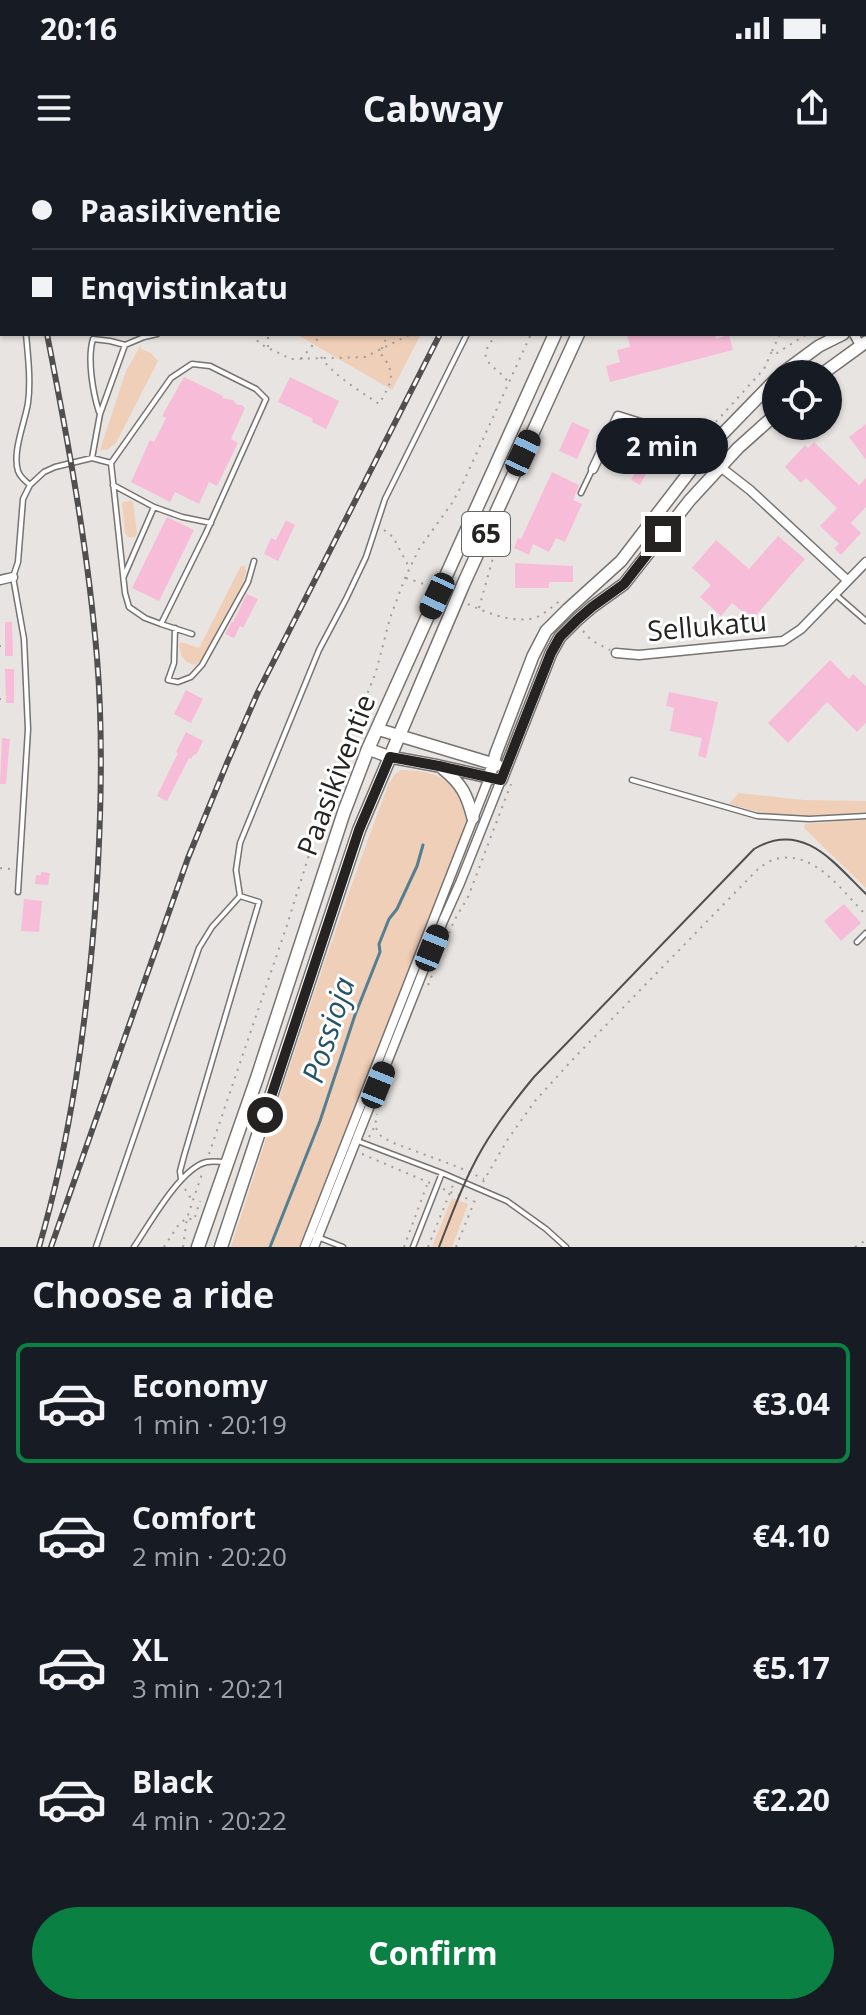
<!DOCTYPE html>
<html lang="en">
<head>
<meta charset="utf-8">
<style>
  body { margin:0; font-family:"Open Sans",sans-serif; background:#20242c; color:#f1f3f6; height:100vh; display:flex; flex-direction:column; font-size:30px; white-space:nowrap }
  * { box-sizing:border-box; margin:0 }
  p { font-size:26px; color:#9ea1a6 }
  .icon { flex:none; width:44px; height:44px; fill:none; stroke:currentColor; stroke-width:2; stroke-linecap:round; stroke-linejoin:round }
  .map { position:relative; height:1087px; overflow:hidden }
  .panel { display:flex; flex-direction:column; background:#171b24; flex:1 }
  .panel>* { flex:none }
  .banner { position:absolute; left:0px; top:0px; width:866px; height:176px; box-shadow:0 2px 6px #0004; display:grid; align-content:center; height:176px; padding:0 32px; background:#171b24 }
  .controls { position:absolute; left:762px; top:200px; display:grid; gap:16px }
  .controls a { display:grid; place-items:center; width:80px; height:80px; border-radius:50%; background:#171b24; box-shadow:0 2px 6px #0004; font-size:40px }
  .end { position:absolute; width:36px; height:36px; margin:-18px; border:10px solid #242322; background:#fff; box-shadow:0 0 0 4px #fff }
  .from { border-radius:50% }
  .bubble { position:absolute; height:56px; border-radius:28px; background:#171b24; box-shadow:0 2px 6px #0004; font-size:26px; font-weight:700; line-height:56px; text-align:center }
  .car { position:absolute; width:24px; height:48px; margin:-24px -12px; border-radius:10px; box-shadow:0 0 6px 2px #0007; background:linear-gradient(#222 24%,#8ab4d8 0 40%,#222 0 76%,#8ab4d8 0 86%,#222 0) }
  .banner b { display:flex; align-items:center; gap:28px; height:76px; font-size:30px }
  .banner b+b { border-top:2px solid #363941 }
  .banner i { width:20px; height:20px; background:#f1f3f6 }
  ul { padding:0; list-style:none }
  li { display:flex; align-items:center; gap:24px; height:120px; margin:0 16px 12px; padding:0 16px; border:4px solid transparent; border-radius:12px }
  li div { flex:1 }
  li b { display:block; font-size:30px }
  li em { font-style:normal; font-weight:700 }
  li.selected { border-color:#0b8043 }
  li>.icon { width:72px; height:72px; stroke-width:1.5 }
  h2 { padding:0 32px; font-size:36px; line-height:96px }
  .primary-button { display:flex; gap:16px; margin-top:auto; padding:16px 32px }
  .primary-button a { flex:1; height:92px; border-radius:48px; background:#0b8043; color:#fff; font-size:32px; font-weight:700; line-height:92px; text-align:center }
  .status { display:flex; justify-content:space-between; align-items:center; height:56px; padding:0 40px; background:#171b24; direction:ltr }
  .status svg { height:22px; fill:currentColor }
  header { display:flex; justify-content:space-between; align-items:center; height:104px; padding:0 32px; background:#171b24; font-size:36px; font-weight:700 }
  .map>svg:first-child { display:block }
  .green { fill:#efcfb7 }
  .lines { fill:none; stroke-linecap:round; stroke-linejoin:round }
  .stream { stroke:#547f92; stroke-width:3 }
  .building { fill:#f7bdd8 }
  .service-casing { stroke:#767370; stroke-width:7 }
  .minor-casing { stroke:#767370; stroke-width:11 }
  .secondary-casing { stroke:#767370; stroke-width:14 }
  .trunk-casing { stroke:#767370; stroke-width:15 }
  .path { stroke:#a09d9b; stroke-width:2; stroke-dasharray:2 6; stroke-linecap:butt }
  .service { stroke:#fff; stroke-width:4 }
  .minor { stroke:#fff; stroke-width:8 }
  .secondary { stroke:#fff; stroke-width:11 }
  .trunk { stroke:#fff; stroke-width:12 }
  .tram { stroke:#514f4d; stroke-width:2 }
  .rail-casing { stroke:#514f4d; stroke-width:6 }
  .rail { stroke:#fff; stroke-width:3; stroke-dasharray:9; stroke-linecap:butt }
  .route { stroke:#242322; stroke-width:10 }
  .labels { text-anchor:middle; stroke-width:6; stroke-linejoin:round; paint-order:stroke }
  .shield { fill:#fff; stroke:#666564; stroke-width:2 }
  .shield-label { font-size:26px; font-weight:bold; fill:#242322 }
  .street-label { font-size:28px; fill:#242322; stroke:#fff }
  .water-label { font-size:30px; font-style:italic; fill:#225468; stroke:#fff }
</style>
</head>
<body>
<div class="status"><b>20:16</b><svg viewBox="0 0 49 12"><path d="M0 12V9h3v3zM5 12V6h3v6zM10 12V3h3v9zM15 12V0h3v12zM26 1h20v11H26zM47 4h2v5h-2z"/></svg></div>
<header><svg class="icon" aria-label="menu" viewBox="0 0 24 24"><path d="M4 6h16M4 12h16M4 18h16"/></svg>Cabway<svg class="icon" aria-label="share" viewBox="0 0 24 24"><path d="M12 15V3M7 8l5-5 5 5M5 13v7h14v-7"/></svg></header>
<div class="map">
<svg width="866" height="1087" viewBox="0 0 866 1087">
  <rect width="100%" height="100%" fill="#e8e4e1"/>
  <path class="green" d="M31 0H512L511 2H31Z
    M296 174H421L392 230Z
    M141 185V189L151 193 158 201 116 283 107 290H100L126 211Z
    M131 341 133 342 137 373 135 377H128L125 373 122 344 123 342Z
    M241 406H245L246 412 243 423 203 497 196 505C183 503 181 496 179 484L181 482 199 488Z
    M401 610C440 610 462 623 467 663L300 1087H231C281 932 331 777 388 625L394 615Z
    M739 633 804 640 866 641V652L808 656 766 654 729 644Z
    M866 659V728L804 668 805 664Z
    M452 1038 468 1044 452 1087H432Z"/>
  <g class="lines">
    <path class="stream" d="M270 1087 320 961 355 855 380 792 379 784 389 759 397 749 417 706 423 685"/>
  </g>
  <path class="building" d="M627 174H715L716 179 729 175 733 190 610 222 606 206 620 202 617 190 630 187Z
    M184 217 223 236 222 238 233 240 237 245H242L245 248 231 279 238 283 217 326 209 322 199 344 175 332 170 342 131 322 150 280 154 282 166 258 162 256Z
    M290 217 339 241 326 269 312 262 313 259 278 242Z
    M572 262 590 270 577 299 559 291Z
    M866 264V300L849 277Z
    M814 282 859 325 866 318V347L851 363 861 373 841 395 834 388 839 384 820 366 837 348 806 318 801 323 785 307 805 285 808 288Z
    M640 303 649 308 640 325 631 320Z
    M552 312 579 325 573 340 582 344 565 382 556 378 549 392 533 384 529 395 514 388 518 378 521 379Z
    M167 357 194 370 159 441 132 428Z
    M286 360 295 365 278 401 264 394 271 378 276 380Z
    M778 376 805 399 752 460 732 443 721 456 700 437 711 425 692 408 716 380 749 409Z
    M515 403 573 406V422H549V428H515Z
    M247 434 258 439 243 468 240 466 234 478 225 474 232 462H233Z
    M5 462H12L13 496H5Z
    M830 500 849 519 853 514 866 526V563L857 572 827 542 788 583 768 563Z
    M5 509H14V543H6Z
    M186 530 203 539 191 563 174 554Z
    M669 532 718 542 706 598 698 596 702 578 670 571 674 548 666 546Z
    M186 572 203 581 196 595 194 594 191 599 189 598 167 641 157 636 178 593 176 592Z
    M2 578 10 579 6 624H0Z
    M41 712 50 713 48 725 35 724 36 715H41Z
    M24 739 42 741 39 772 21 771Z
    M844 744 861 763 841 781 824 761Z"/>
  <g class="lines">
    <defs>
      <path id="service" d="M19 0V2
        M713 0 717 2
        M543 2 544 0
        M836 2V0
        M0 45 2 53
        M26 174C28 196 31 221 28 243 25 262 12 292 18 311 20 317 25 321 30 325
        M99 252C93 233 87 199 93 179L110 181 125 185
        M92 298 100 254 125 185 144 177 157 174
        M113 325 154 347 124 416
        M581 333 592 310
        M154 347 182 357 211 363
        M835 434 866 461
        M161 464 192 474
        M175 468 174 503 168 520 178 522 191 517 202 505 248 422 254 401
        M632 620 757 656 809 659 866 656
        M18 732 28 569 24 479 13 417 18 402 23 339 30 325 44 312 55 307 92 298 111 303 125 433 129 447 145 458 161 464 206 373 266 239 256 229 210 206 192 204 171 218 111 303
        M857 782 866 773
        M355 980 442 1013 507 1041 546 1069 566 1087
        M181 1019 180 1011 184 996 259 742 240 736
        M310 1074 343 1087
        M96 1087 199 788 212 767 240 736 236 710 240 683 319 490 346 439 366 397 385 339 467 174
        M134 1087C149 1065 181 1007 207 1002 213 1001 220 1002 226 1002
        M413 1087 442 1013"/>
      <path id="minor" d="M864 6 866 1
        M854 174 860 185
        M593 309 618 256 666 271 692 285 750 330 847 420
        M0 420 13 417
        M616 493 639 495 783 481 801 469 866 402
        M305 1087 489 618
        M314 1087 443 761 460 723 501 620"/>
      <path id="secondary" d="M864 163 866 162
        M781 214 819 186 843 174
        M822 214 866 182
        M377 569 497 605
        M368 589 390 597 439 606 501 620 551 493 560 477 577 460 592 447 624 424 690 340 738 288 776 254
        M443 609C462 624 467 635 473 658
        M489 618 496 593 533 496 546 471 568 449 621 401 704 293 776 219"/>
      <path id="trunk" d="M635 2 636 0
        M656 2 657 0
        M198 1087 257 918 344 652 368 589 555 174
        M221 1087 359 670 463 425 578 174"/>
    </defs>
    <use href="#service" class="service-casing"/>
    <use href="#minor" class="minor-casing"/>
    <use href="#secondary" class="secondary-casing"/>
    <use href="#trunk" class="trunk-casing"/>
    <path class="path" d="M49 0 51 2
      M201 0 202 2
      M380 0 381 2
      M29 2 32 0
      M176 2 178 0
      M237 2 239 0
      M373 2V0
      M444 2 446 0
      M569 2 570 0
      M610 2 611 0
      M864 27 866 24
      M864 143 866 142
      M252 174 260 184 291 199 365 197 411 174
      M497 174C472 203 494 202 508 222
      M268 187V174
      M772 191 780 174
      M321 197C335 217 359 230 379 244 392 222 397 213 380 193L388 174
      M301 199 317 180 310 174
      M698 277 704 269 714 264 764 209 772 191 777 193 807 174
      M384 370 393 377 409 407
      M406 418 430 426
      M468 444C486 453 520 466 539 456 547 452 554 445 561 440
      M479 448 500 373
      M583 471 591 480 610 490
      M0 486H1
      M0 539H1
      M0 708 11 709
      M428 825 454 761 468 737 511 624
      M376 968 381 976 391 982 458 1007 484 1019
      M369 977 375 966 377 954
      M209 994 287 765 332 622 376 512 390 458 405 418 419 389 452 343 463 323 531 174
      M362 994 430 1023
      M483 1022 508 979 535 941 575 897 759 708C764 705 770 700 776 699 814 689 843 732 866 755
      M185 1029 192 1040
      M443 1029 473 1041
      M164 1087 179 1064 187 1058 194 1060 200 1041
      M183 1087 187 1058 203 1011
      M404 1087 428 1022
      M428 1087 453 1025
      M456 1087 477 1035
      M855 1087 866 1080"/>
    <use href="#service" class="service"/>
    <use href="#minor" class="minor"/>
    <use href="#secondary" class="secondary"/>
    <use href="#trunk" class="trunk"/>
    <path class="tram" d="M439 1087C452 1054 464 1020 482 989 497 963 515 940 534 917L754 689C803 660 834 703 866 734"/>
    <defs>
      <path id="rail" d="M8 0 9 2
        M527 2 529 0
        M39 1087C71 978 86 866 95 752 101 668 104 583 97 498 88 389 68 281 47 174
        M51 1087 188 698 227 603 258 532 440 174"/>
    </defs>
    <use href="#rail" class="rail-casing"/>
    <use href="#rail" class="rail"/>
  </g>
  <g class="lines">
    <path class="route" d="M265 955 359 670 390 597 439 606 501 620 551 493 560 477 577 460 592 447 624 424 663 374"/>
  </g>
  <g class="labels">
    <rect class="shield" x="462" y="352" width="48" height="44" rx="6"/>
    <g class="shield-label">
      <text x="486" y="383">65</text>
    </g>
    <g class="street-label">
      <text transform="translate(707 466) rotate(-5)" y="10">Sellukatu</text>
      <text transform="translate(336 615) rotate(-69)" y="10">Paasikiventie</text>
    </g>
    <g class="water-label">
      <text transform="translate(329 870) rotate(-72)" y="10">Possioja</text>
    </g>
  </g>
</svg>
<div class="controls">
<a><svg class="icon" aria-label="locate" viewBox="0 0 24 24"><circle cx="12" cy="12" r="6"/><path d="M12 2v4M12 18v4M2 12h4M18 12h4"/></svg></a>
</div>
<i class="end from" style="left:265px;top:955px"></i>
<i class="end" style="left:663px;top:374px"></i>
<div class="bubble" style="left:596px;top:258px;width:132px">2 min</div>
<i class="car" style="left:523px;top:293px;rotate:25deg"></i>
<i class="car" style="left:437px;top:436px;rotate:205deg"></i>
<i class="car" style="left:432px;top:788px;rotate:22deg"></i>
<i class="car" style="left:378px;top:925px;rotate:22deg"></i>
<div class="banner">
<b><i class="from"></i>Paasikiventie</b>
<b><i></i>Enqvistinkatu</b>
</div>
</div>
<section class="panel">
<h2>Choose a ride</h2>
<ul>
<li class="selected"><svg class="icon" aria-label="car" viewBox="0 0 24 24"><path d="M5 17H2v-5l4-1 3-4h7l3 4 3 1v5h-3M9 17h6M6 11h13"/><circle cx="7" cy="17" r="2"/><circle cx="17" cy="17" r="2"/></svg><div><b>Economy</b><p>1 min · 20:19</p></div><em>€3.04</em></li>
<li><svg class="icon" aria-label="car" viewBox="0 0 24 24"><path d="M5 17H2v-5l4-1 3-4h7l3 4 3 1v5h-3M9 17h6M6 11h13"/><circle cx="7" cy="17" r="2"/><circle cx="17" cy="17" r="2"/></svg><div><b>Comfort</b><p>2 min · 20:20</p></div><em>€4.10</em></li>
<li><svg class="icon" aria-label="car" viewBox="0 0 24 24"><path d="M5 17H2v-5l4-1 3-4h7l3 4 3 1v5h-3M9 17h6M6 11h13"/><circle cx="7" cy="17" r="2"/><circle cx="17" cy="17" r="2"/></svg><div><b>XL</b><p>3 min · 20:21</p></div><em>€5.17</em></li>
<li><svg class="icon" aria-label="car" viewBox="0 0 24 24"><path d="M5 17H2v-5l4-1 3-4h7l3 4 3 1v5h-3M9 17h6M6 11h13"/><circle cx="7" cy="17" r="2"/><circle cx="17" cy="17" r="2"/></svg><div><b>Black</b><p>4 min · 20:22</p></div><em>€2.20</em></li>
</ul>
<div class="primary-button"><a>Confirm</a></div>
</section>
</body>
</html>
